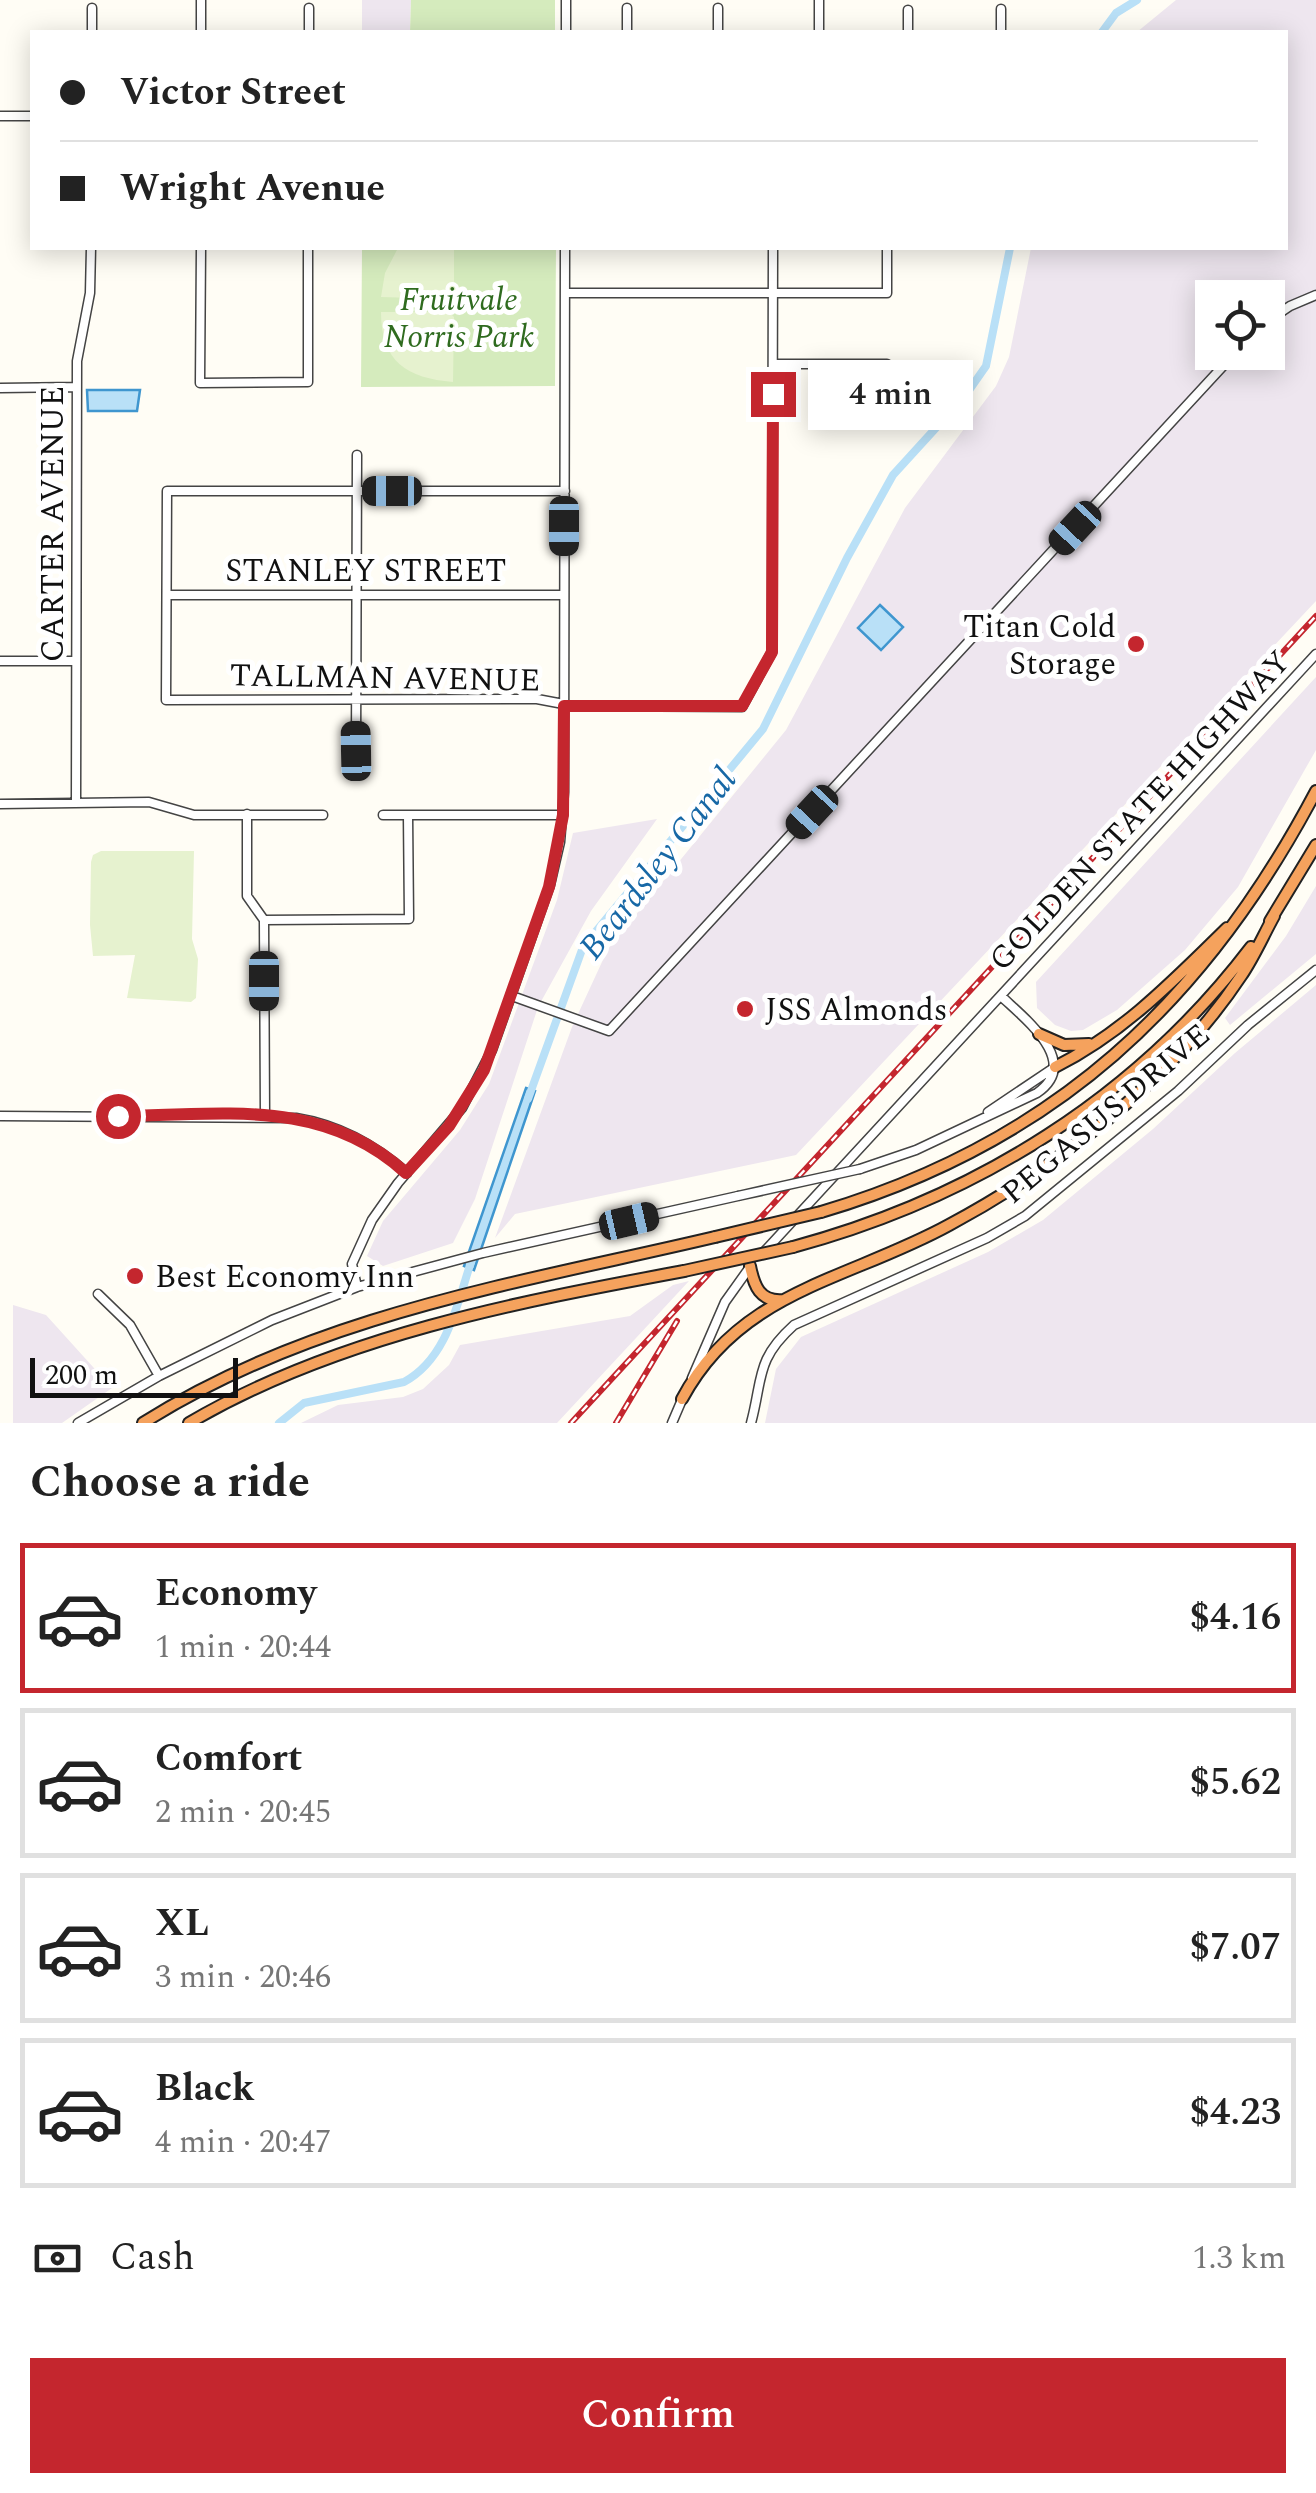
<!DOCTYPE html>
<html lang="en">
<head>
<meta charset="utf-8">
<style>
  body { margin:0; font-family:Spectral,serif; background:#f2f2f2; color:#222; height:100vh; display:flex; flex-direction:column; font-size:38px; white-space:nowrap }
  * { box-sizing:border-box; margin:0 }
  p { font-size:32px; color:#767676 }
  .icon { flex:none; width:55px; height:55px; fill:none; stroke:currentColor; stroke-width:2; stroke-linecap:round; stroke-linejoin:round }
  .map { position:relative; height:1423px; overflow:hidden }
  .details { display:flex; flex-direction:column; background:#fff; flex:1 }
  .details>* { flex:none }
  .hud { position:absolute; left:30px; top:30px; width:1258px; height:220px; border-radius:0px; box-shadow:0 5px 25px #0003; display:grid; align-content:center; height:220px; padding:0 30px; background:#fff }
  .fabs { position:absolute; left:1195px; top:280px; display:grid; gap:20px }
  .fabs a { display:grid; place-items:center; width:90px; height:90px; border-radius:0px; background:#fff; box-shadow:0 5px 25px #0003; font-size:50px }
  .scale { position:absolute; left:30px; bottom:25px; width:208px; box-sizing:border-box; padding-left:10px; border:5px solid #111; border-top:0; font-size:28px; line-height:35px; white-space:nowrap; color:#111; -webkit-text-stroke:8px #fff; paint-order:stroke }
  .end { position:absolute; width:45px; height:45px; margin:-22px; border:12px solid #c4262e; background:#fff; box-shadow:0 0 0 5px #fff }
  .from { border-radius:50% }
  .bubble { position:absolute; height:70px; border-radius:0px; background:#fff; box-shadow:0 5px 25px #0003; font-size:32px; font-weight:600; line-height:70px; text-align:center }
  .car { position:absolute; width:30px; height:60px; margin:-30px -15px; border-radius:12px; box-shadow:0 0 8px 2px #0007; background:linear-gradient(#222 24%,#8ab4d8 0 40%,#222 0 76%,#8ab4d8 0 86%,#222 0) }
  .hud b { display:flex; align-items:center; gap:35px; height:95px; font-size:38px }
  .hud b+b { border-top:2px solid #e0e0e0 }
  .hud i { width:25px; height:25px; background:#222 }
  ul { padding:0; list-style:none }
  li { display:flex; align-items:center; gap:30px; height:150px; margin:0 20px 15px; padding:0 10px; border:5px solid #e0e0e0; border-radius:0px }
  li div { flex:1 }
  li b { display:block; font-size:38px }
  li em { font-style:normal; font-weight:600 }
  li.selected { border-color:#c4262e }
  li>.icon { width:90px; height:90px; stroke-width:1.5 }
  h2 { padding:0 30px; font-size:45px; line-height:120px }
  .pay { display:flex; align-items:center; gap:25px; height:110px; padding:0 30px; font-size:38px }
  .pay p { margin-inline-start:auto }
  .cta { display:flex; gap:20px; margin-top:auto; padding:20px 30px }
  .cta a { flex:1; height:115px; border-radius:0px; background:#c4262e; color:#fff; font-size:40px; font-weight:600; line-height:115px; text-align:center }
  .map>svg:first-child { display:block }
  .industrial { fill:#eee6ef; fill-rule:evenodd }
  .green { fill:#d5ebbd }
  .pitch { fill:#e6f2cf }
  .water { fill:#b9e0f7; stroke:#3f96cf; stroke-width:2.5 }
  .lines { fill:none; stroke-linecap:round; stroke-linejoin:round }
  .canal { stroke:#b9e0f7; stroke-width:8 }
  .minor-casing { stroke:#444; stroke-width:11 }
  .highway-casing { stroke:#222; stroke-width:14 }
  .minor { stroke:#fff; stroke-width:8 }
  .highway { stroke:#f5a25d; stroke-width:10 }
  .rail-casing { stroke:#c4262e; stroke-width:6 }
  .rail { stroke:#fff; stroke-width:2.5; stroke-dasharray:8; stroke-linecap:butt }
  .minor-bridge-casing { stroke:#444; stroke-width:11; stroke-linecap:butt }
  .highway-bridge-casing { stroke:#222; stroke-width:14; stroke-linecap:butt }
  .minor-bridge { stroke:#fff; stroke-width:8 }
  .highway-bridge { stroke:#f5a25d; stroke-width:10 }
  .route { stroke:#c4262e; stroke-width:12 }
  .poi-dot { fill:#c4262e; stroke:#fff; stroke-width:4 }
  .labels { text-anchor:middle; stroke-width:10; stroke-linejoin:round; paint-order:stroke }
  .park-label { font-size:32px; font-style:italic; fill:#2f6b1f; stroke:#fff }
  .street-label { font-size:32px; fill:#111; stroke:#fff }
  .poi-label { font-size:32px; fill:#111; stroke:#fff; text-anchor:start }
  .water-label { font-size:35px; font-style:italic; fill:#1768a6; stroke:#fff }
</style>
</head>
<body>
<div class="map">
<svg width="1316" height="1423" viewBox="0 0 1316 1423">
  <rect width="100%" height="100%" fill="#fffdf5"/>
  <path class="industrial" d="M362 0H411L410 32H362Z
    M1176 0H1316V601L796 1155 515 1214 495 1238 572 1027 608 949 786 730 905 508 996 386 1009 357 1031 248H1285V32H1137ZM1212 298H1268V352H1212Z
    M1316 677V750L1238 887 1185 950 1117 1010 1083 1030 1071 1031 1055 1025 1037 1008 1036 982Z
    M657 819 591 911 538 1007 475 1199 453 1243 383 1266 367 1256 383 1221 460 1130 489 1084 557 900 573 833Z
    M1316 886V954L1230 1025 1225 1018 1286 936Z
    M1316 985V1423H765L776 1369 801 1337 988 1252 1043 1220 1153 1129 1235 1053Z
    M689 1281 557 1423H301L338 1405 403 1397 423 1389 449 1365 460 1345 630 1316 673 1285Z
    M13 1305 46 1315 112 1388 62 1423H13Z"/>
  <path class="green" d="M411 0H555V32H387H410Z
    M362 248H556L555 386 361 387Z"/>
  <path class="pitch" d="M398 248H454V294L449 299 381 297 385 273Z
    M381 312H449L454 317 453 382C407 378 381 362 381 312Z
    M101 851H194L192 939 198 959 196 998 191 1002 127 998 135 955 93 956 90 925 91 862 93 855Z"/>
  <path class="water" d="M87 390H140L137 411H88Z
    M880 605 903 627 881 650 858 628Z
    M526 1088 535 1091 474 1270 464 1266Z"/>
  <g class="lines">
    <path class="canal" d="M1102 32 1116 13 1137 0
      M528 1099 583 947 763 729 847 558 893 475 965 396 986 366 1010 248
      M279 1423 304 1403 404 1382C448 1358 457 1303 472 1259"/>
    <defs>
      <path id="minor" d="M819 0V32
        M627 8V32
        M718 8V32
        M1001 9V32
        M92 32V8
        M201 32V0
        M309 32V8
        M566 32V0
        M908 32V10
        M0 116H32
        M201 248 200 383 308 382V248
        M565 293H887V248
        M1268 321 1290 306 1316 295
        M773 364H887
        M0 388 77 387
        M565 491H167L166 700 537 699 574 706 742 707 772 652 773 248
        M167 595H564
        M0 661H76
        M356 751 357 455
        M76 802 77 361 90 293 91 248
        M0 804 149 802 194 815H323
        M247 814V896L264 920
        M383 815H563
        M264 920 409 919 408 815
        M264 920 265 1116
        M512 996 609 1031 1236 352
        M988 1112 1055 1067
        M0 1116 296 1118C339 1125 374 1144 407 1173
        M860 1169 916 1150 1037 1093C1082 1062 1025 1019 1001 996
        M763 1253 1316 654
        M357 1287 352 1264 372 1220 398 1183 462 1108 492 1050 550 885 560 842 564 792 565 248
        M98 1294 130 1325 159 1376
        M692 1378 725 1302 750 1267
        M78 1423 159 1376 272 1320 357 1287 483 1253 738 1196
        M672 1423 684 1395
        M751 1423C763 1379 755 1360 794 1325L987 1238 1025 1216 1178 1091 1248 1025 1316 970"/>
      <path id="highway" d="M1270 921 1316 845
        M1039 1034 1064 1045 1089 1044
        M1055 1067C1123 1033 1173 981 1227 928
        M821 1212C1054 1143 1204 1003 1316 791
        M793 1247C975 1198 1136 1098 1251 947
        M750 1266C754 1286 760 1302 783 1300
        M682 1399C740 1290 849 1280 949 1225 1057 1167 1173 1079 1241 976 1254 957 1263 936 1274 916
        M143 1423C315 1314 520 1283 715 1237
        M189 1423C337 1336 517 1302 684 1271"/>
    </defs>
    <use href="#minor" class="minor-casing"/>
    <use href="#highway" class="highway-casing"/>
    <use href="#minor" class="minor"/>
    <use href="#highway" class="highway"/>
    <defs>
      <path id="rail" d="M571 1423 1316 616
        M616 1423 677 1321"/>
    </defs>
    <use href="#rail" class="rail-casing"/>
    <use href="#rail" class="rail"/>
    <defs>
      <path id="minor-bridge" d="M738 1196 860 1169"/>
      <path id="highway-bridge" d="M715 1237 821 1212
        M684 1271 793 1247"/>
    </defs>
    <use href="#minor-bridge" class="minor-bridge-casing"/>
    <use href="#highway-bridge" class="highway-bridge-casing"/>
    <use href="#minor-bridge" class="minor-bridge"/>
    <use href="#highway-bridge" class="highway-bridge"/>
  </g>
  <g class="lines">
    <path class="route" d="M118 1116C222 1115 323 1097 406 1173L449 1126 484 1070 549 887 563 815 564 706H742L772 652 773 394"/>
  </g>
  <g class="poi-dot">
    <circle cx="1136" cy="644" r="10"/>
    <circle cx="745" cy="1009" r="10"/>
    <circle cx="135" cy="1276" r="10"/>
  </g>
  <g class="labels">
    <g class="park-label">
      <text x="459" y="310">Fruitvale<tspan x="459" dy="37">Norris Park</tspan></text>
    </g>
    <g class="street-label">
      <text transform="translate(52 524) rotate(-90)" y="11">CARTER AVENUE</text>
      <text x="366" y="581">STANLEY STREET</text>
      <text transform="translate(385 677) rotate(1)" y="11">TALLMAN AVENUE</text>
      <text transform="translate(1139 810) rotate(-47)" y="11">GOLDEN STATE HIGHWAY</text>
      <text transform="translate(1105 1113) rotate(-40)" y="11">PEGASUS DRIVE</text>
    </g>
    <g class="poi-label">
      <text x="1116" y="637" text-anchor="end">Titan Cold<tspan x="1116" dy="37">Storage</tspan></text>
      <text x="765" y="1020">JSS Almonds</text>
      <text x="155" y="1287">Best Economy Inn</text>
    </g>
    <g class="water-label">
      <text transform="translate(657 863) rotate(-52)" y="12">Beardsley Canal</text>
    </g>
  </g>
</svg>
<div class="fabs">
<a><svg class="icon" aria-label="locate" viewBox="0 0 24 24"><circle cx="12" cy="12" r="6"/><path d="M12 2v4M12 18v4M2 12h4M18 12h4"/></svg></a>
</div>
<div class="scale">200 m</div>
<i class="end from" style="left:118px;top:1116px"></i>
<i class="end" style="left:773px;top:394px"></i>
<div class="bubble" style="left:808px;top:360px;width:165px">4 min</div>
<i class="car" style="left:392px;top:491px;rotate:270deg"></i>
<i class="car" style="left:564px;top:526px;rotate:180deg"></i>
<i class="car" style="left:1075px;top:528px;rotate:223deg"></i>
<i class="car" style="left:356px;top:751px;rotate:359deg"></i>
<i class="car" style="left:812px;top:812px;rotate:223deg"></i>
<i class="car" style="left:264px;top:981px;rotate:180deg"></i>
<i class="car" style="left:629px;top:1221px;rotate:77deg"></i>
<div class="hud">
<b><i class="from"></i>Victor Street</b>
<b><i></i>Wright Avenue</b>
</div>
</div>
<section class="details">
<h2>Choose a ride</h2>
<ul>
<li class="selected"><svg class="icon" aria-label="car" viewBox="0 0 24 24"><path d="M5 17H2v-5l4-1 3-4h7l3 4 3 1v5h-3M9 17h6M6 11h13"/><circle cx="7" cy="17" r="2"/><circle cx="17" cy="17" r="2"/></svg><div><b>Economy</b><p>1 min · 20:44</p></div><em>$4.16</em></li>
<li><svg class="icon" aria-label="car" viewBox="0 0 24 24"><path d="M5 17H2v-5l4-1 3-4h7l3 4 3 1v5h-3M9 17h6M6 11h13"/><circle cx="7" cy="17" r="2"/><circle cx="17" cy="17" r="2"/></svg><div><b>Comfort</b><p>2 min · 20:45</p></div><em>$5.62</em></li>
<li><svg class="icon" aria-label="car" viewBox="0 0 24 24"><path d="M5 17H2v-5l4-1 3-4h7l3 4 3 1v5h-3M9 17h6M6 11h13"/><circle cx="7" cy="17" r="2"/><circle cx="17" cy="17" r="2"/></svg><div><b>XL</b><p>3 min · 20:46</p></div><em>$7.07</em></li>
<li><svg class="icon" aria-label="car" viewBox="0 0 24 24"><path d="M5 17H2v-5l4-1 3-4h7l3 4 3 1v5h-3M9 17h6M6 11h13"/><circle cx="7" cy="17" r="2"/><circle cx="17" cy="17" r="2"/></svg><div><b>Black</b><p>4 min · 20:47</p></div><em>$4.23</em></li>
</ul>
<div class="pay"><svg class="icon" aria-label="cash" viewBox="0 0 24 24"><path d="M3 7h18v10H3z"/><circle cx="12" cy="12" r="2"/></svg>Cash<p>1.3 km</p></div>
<div class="cta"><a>Confirm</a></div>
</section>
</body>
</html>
